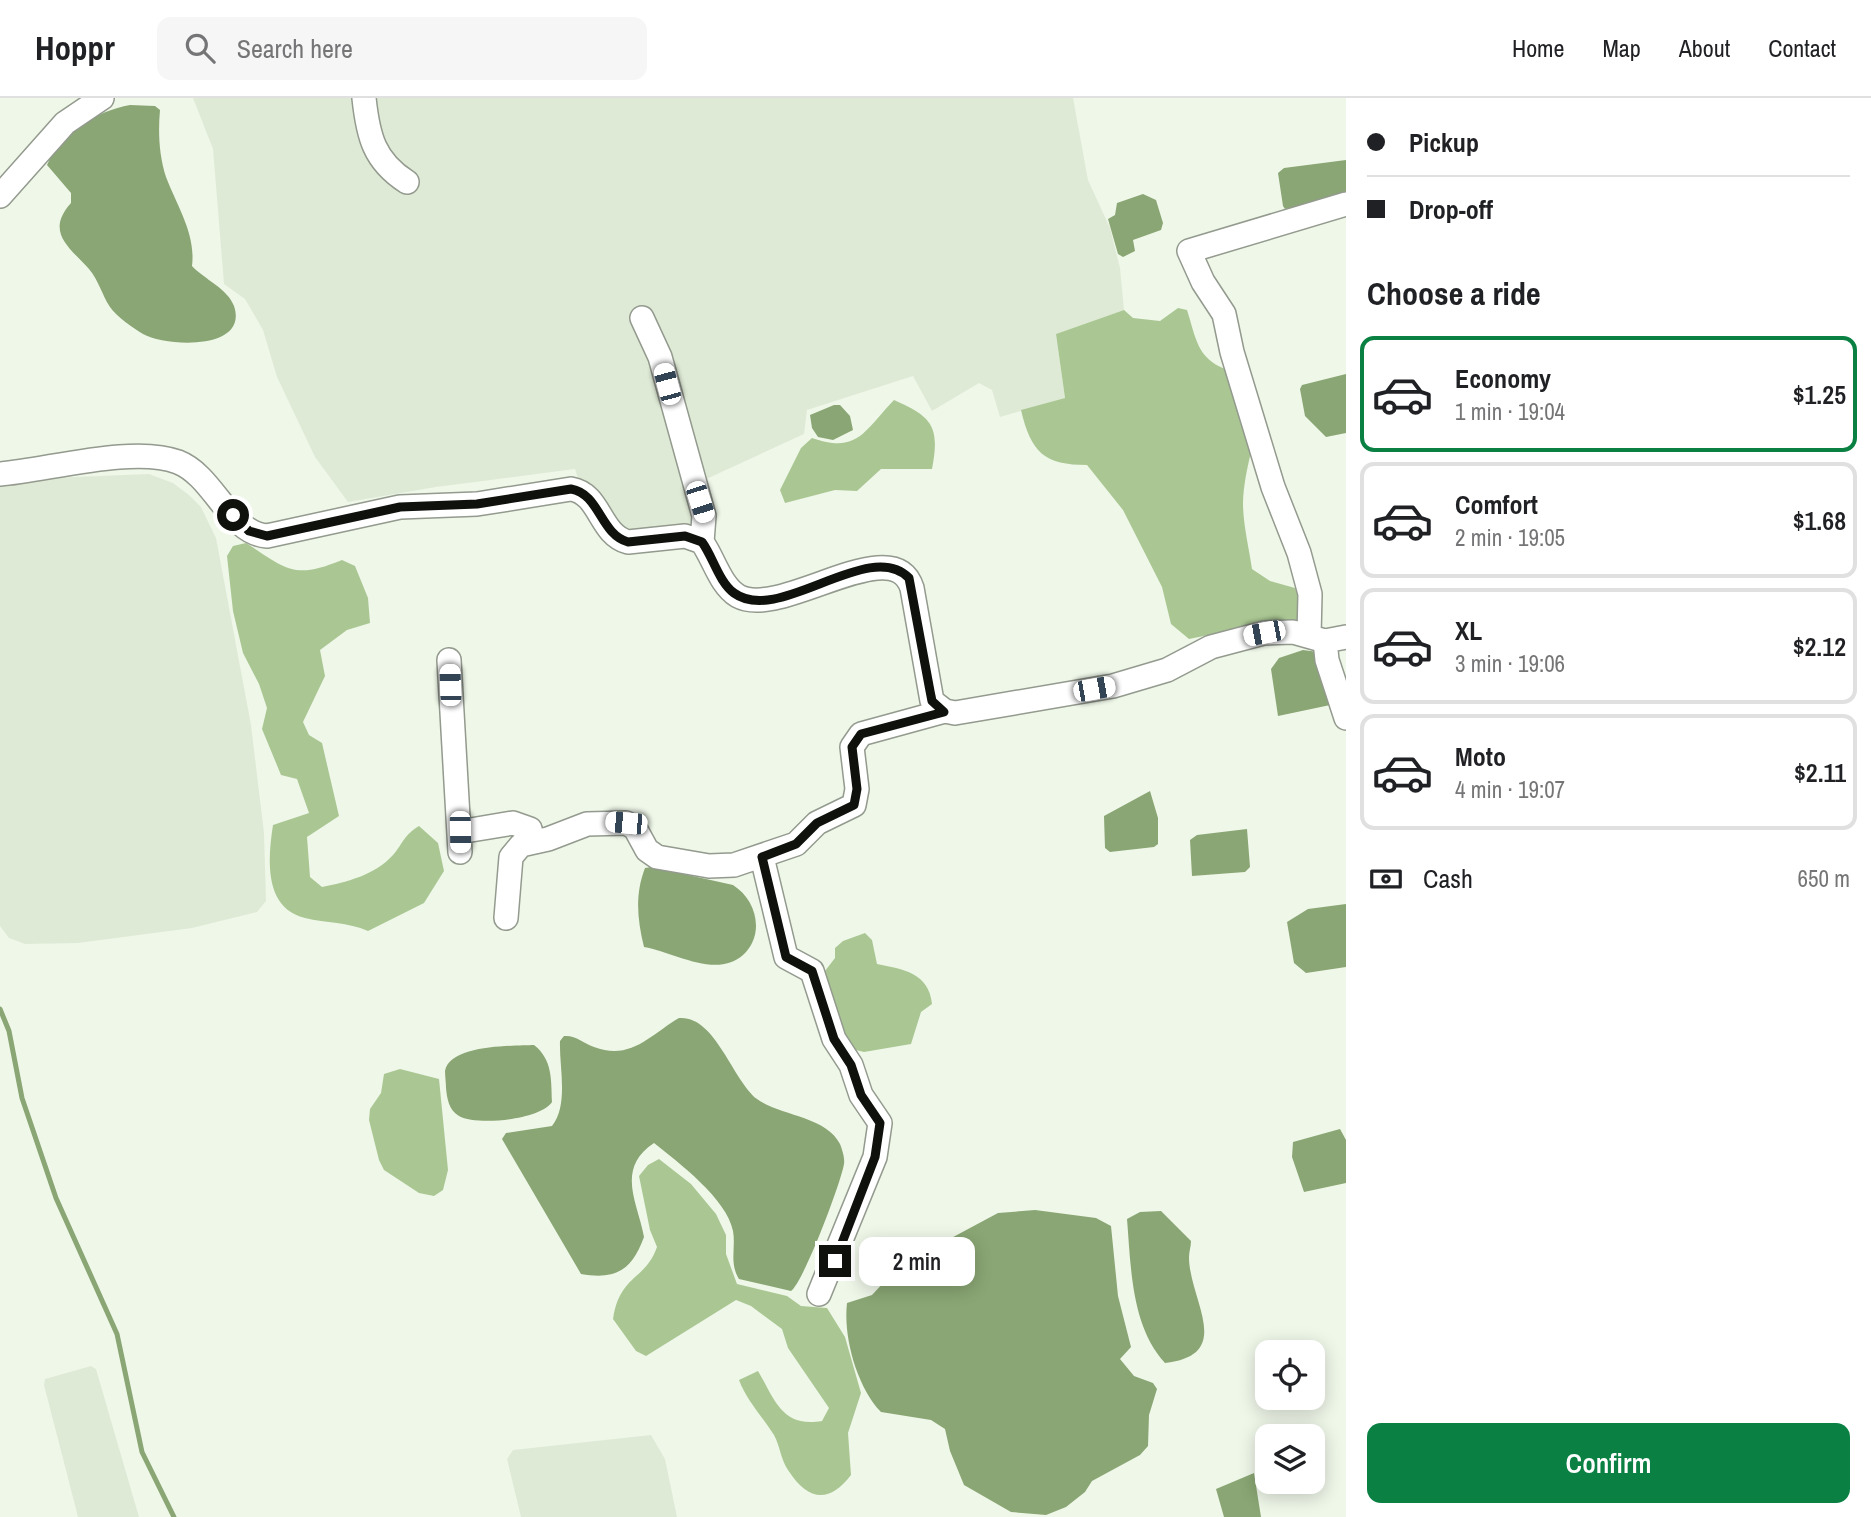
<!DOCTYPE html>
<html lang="en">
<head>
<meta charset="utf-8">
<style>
  body { margin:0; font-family:"Archivo Narrow",sans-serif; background:#f6f6f6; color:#202124; height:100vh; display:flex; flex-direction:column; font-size:26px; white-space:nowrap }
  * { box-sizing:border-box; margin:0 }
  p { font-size:23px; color:#757577 }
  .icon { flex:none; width:38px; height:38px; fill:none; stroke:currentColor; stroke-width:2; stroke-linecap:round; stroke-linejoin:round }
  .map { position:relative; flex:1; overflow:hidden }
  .drawer { display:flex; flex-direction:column; background:#fff; width:525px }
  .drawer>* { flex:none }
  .guide { display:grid; align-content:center; height:154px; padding:0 21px; background:#fff }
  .controls { position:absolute; left:1255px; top:1242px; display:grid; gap:14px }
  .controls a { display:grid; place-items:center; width:70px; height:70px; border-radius:14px; background:#fff; box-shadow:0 4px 18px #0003; font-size:35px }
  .end { position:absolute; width:32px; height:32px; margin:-16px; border:9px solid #0f110d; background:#fff; box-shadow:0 0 0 4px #fff }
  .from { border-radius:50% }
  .bubble { position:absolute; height:49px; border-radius:14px; background:#fff; box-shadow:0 4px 18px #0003; font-size:23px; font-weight:600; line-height:49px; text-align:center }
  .car { position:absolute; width:21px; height:42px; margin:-21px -10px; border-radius:9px; box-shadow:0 0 5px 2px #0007; background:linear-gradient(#fff 24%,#345 0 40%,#fff 0 76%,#345 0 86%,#fff 0) }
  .guide b { display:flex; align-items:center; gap:24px; height:66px; font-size:26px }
  .guide b+b { border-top:2px solid #e0e0e0 }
  .guide i { width:18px; height:18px; background:#202124 }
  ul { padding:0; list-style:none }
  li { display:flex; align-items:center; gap:21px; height:116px; margin:0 14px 10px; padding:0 7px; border:4px solid #e0e0e0; border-radius:14px }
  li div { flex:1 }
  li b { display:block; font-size:26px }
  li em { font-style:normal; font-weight:600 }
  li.selected { border-color:#0b8043 }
  li>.icon { width:63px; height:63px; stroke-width:1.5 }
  h2 { padding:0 21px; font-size:32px; line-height:84px }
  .pay { display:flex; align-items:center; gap:18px; height:77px; padding:0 21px; font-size:26px }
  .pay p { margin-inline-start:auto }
  .primary-button { display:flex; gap:14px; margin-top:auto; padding:14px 21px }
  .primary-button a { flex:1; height:80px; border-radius:14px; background:#0b8043; color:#fff; font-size:28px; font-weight:600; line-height:80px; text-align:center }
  header { display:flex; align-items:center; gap:42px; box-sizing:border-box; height:98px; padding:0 35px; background:#fff; border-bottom:2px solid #e0e0e0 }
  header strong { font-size:33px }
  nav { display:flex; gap:38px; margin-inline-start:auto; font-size:24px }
  .search { width:490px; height:63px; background:#f6f6f6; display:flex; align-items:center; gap:18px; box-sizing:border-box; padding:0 24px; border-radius:14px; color:#757577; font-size:26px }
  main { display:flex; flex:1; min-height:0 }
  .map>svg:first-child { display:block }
  .built { fill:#dfead6 }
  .forest { fill:#aac793 }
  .water { fill:#8aa674 }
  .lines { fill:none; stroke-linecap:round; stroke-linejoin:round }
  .stream { stroke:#8aa674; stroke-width:5 }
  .minor-casing { stroke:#939a8e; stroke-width:26 }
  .minor { stroke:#fff; stroke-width:23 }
  .route { stroke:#0f110d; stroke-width:9 }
</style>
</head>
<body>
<header>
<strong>Hoppr</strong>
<div class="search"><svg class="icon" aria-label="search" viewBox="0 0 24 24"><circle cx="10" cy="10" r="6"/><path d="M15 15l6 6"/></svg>Search here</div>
<nav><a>Home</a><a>Map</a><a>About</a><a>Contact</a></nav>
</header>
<main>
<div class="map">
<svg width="1346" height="1419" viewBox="0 0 1346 1419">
  <rect width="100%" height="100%" fill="#eff7e9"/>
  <path class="built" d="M193 0H1073L1088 82 1110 130 1120 170 1124 212 1056 236 1065 300 1000 319 992 292 979 285 932 313 913 278 807 312 804 336 702 383 710 422 688 430 631 440 580 387 575 371 436 389 348 404 315 359 277 279 263 232 245 201 224 186 213 51Z
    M149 376 173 385 189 397 201 409 216 440 251 627 264 735 266 803 257 814 192 830 78 845 25 846 9 840 0 828V382Z
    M91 1268 96 1271 139 1419H78L44 1287 45 1281Z
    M651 1337 665 1361 677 1419H521L507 1361 513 1352Z"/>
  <path class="forest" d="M1178 210 1187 212C1196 240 1197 260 1225 271L1243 262C1274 319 1245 348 1243 405 1243 426 1249 450 1252 471L1270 483 1295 490 1304 516 1292 529 1243 530 1189 541 1171 526 1162 489 1123 412 1087 367C1045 367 1031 355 1021 312L1065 300 1056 236 1124 212 1133 220 1160 223Z
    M894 302C933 319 940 329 932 371H881L857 393 835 392 785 405 780 392 801 350 812 340C858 356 864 333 894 302Z
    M246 445C287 471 293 482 342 462L355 468 368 500 370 525 347 532 320 552 325 578 303 624 309 637 322 645 339 718 307 739 310 779 322 789C347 784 375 777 393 757 404 744 403 738 419 728L438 745 444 773 424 805 368 833C348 824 326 825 305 820 263 810 268 759 273 727L309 715 297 681 281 677 262 631 267 610 259 586 243 555 233 513 227 458 233 448Z
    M865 835 872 842 877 866C903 871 929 875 932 906L921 914 911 946 864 954 852 951 830 910 825 873 835 860V850L843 843Z
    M400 971 439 981 448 1072 443 1092 434 1098 419 1095 384 1072 379 1062 369 1022 370 1011 381 995 384 976Z
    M659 1061 691 1086 716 1116 726 1137V1156L737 1186 787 1198 801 1208 827 1210 845 1239 861 1295 848 1335 851 1377C829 1406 808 1403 788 1372 781 1362 780 1348 774 1337 762 1318 747 1303 739 1282L758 1273C775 1302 782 1330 822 1323L829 1310 788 1250 782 1231 751 1208 736 1202 646 1258 636 1253 613 1221C620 1176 645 1183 657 1149L650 1132 639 1078 648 1067Z"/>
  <path class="water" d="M130 7 155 8 160 12C158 34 159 57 166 79 177 108 196 136 192 168 204 181 228 191 234 208 249 253 166 249 143 236 133 230 116 218 110 209 102 197 99 183 89 171 69 149 45 134 71 105V95L47 67C61 34 97 13 130 7Z
    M1346 62V97L1285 111 1283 108 1278 75 1284 70Z
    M1143 96 1156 102 1163 125 1161 132 1133 142 1135 153 1123 159 1118 156 1108 121 1115 117 1117 105Z
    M1346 276V335L1326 339 1305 318 1300 291 1302 287Z
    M834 307H840L850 318 853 332 833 342 818 339 812 330 810 317Z
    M1303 552 1318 554 1335 606 1278 618 1271 571 1279 560Z
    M1150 693 1158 720V746L1154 749 1110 754 1105 750 1104 718Z
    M1247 731 1250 769 1245 774 1192 778 1190 742 1197 737Z
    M652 769 733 787C747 796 756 811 756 828 756 839 751 850 743 857 716 881 674 854 644 849 637 821 635 796 645 770Z
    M1346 806V869L1306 875 1294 865 1287 824 1308 811Z
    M679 920C715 917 732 981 757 1001 780 1018 826 1018 840 1046 842 1051 845 1060 844 1066 841 1085 803 1185 791 1193L739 1181C729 1165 736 1150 733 1133 727 1101 678 1064 654 1045 615 1071 638 1105 644 1139 632 1172 616 1182 581 1176L502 1041 506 1035 552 1028C569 1006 559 969 560 943L564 938C576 937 583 945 594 949 631 963 650 937 679 920Z
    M534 947C553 962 551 982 552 1004 540 1022 477 1028 459 1018 449 1012 447 1001 446 990 446 985 445 978 445 973 450 946 514 948 534 947Z
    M1340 1031 1346 1042V1085L1304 1094 1292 1059 1293 1044Z
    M1035 1112 1096 1120 1111 1128 1118 1198 1131 1249 1120 1261 1134 1278 1153 1285 1157 1291 1149 1317 1148 1348 1140 1357 1092 1383 1085 1394 1066 1409 1046 1417 1011 1414 964 1387 950 1353 945 1331 931 1322 881 1314C857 1289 843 1239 847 1205L872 1197 899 1168 998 1115Z
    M1161 1113 1191 1143C1191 1148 1189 1154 1189 1159 1189 1202 1236 1257 1165 1265 1131 1228 1131 1169 1127 1121L1140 1114Z
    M1254 1375 1261 1419H1224L1216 1391Z"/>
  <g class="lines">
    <path class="stream" d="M0 911 9 933 22 1000 56 1100 117 1236 142 1354 174 1419"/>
    <defs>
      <path id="minor" d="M364 0C368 38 374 63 407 84
        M0 98 65 25 102 0
        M642 220 660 259 704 418 702 444
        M0 376C48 372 134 347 178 364 214 378 229 435 267 438L400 409 477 406 571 391C601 396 599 436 628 444L685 438 702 444C714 461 720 487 738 498 781 522 893 431 912 490L932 603 945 613 955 615 1113 588 1167 572 1211 549 1264 535 1293 534 1325 543 1346 539
        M1309 538 1310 496 1299 455 1273 389 1232 254 1224 216 1203 184 1189 153 1346 106
        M1325 543 1327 562 1346 620
        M449 562 460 754
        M459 734 513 725 530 731 533 743
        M762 759 786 859 812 873 834 941 851 967 861 997 880 1025 875 1059 819 1196
        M506 820 511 759 521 747 548 741 587 726 626 725 635 730 647 752 657 759 709 768 734 767 796 746 817 725 854 707 857 691 852 649 861 636 945 613"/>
    </defs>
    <use href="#minor" class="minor-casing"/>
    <use href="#minor" class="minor"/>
  </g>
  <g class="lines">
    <path class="route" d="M233 417 249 433 267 438 400 409 477 406 571 391C600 396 600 436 628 444L685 438 702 444C713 459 719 484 734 495 779 528 869 439 909 480L930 593 932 603 944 614 861 636 852 649 857 691 854 707 817 725 796 746 762 759 786 859 812 873 834 941 851 967 861 997 880 1025 875 1059 835 1163"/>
  </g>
</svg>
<div class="controls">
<a><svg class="icon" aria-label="locate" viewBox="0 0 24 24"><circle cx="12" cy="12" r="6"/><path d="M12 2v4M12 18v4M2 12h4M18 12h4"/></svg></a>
<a><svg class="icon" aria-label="layers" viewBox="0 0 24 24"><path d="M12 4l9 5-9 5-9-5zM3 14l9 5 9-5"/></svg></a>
</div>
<i class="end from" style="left:233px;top:417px"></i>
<i class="end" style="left:835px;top:1163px"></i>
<div class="bubble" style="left:859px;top:1139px;width:116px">2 min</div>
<i class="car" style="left:667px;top:286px;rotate:345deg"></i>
<i class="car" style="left:700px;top:404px;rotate:162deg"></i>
<i class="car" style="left:1264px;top:535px;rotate:259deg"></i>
<i class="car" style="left:450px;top:587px;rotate:358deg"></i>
<i class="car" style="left:1094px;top:591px;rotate:80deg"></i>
<i class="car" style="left:626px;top:725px;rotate:275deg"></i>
<i class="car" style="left:460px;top:734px;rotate:179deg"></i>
</div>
<section class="drawer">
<div class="guide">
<b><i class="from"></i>Pickup</b>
<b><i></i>Drop-off</b>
</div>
<h2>Choose a ride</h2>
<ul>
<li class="selected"><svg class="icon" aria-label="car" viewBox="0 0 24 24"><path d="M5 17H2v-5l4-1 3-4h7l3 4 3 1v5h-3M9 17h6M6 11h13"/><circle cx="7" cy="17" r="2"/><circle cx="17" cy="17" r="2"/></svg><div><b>Economy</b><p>1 min · 19:04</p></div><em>$1.25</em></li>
<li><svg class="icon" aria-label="car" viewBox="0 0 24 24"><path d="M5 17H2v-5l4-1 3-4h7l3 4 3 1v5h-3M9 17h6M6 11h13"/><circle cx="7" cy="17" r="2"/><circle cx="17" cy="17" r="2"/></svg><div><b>Comfort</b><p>2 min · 19:05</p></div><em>$1.68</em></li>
<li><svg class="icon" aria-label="car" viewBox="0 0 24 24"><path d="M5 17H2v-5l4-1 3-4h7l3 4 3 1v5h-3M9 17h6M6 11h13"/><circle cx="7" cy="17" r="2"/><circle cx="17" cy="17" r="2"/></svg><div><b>XL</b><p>3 min · 19:06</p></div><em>$2.12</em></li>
<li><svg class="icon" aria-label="car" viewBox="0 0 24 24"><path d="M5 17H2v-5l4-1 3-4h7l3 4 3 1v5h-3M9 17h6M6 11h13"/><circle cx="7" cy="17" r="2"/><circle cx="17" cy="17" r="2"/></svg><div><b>Moto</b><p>4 min · 19:07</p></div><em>$2.11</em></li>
</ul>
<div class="pay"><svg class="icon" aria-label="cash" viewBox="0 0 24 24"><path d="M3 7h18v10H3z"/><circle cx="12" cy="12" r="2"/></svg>Cash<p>650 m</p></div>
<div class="primary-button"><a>Confirm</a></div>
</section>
</main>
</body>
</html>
